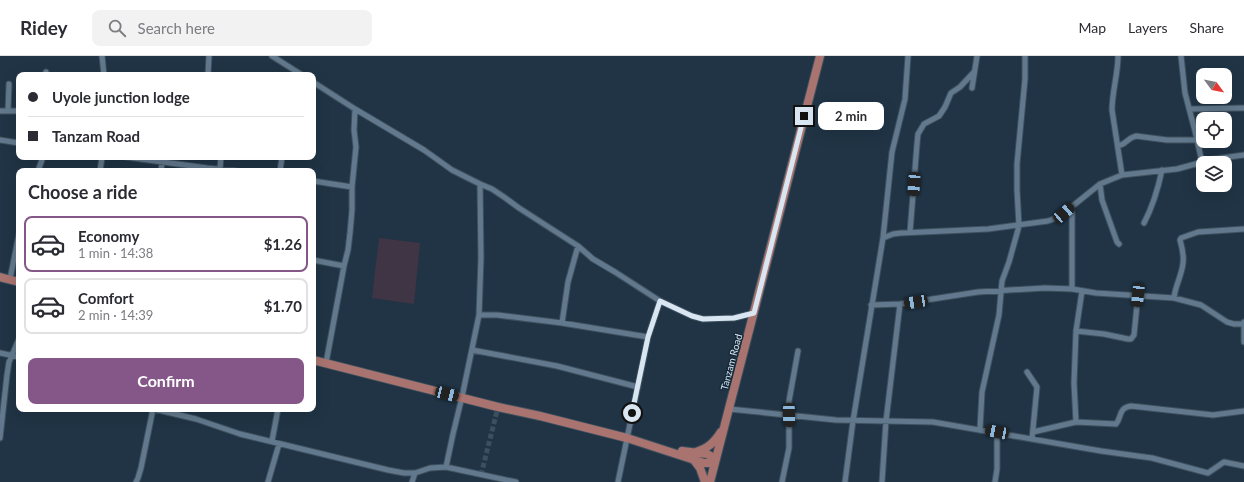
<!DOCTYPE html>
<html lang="en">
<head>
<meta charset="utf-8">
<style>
  body { margin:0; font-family:Lato,sans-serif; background:#f2f2f3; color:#2b2b33; height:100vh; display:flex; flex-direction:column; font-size:15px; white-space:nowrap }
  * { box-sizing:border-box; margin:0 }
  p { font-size:13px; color:#7c7c81 }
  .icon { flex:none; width:22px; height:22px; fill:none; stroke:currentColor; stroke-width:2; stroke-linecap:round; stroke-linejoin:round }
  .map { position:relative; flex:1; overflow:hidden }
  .side { position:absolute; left:16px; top:112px; width:300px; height:244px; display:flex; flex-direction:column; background:#fff; border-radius:8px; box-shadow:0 4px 16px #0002 }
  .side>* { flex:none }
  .hud { position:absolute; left:16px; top:16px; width:300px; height:88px; border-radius:8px; box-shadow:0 4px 16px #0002; display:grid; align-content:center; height:88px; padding:0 12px; background:#fff }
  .needle { width:26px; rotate:122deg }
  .controls { position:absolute; left:1196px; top:12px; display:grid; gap:8px }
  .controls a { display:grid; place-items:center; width:36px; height:36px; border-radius:8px; background:#fff; box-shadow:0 4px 16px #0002; font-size:20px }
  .end { position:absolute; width:18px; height:18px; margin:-9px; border:5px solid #d9e6f1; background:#111; box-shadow:0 0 0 2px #111 }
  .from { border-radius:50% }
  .bubble { position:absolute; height:28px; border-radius:8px; background:#fff; box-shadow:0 4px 16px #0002; font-size:13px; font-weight:700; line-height:28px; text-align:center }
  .car { position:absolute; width:12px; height:24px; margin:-12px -6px; border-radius:5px; box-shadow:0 0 3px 1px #0007; background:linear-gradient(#222 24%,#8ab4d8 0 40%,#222 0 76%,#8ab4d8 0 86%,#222 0) }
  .hud b { display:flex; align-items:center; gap:14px; height:38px; font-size:15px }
  .hud b+b { border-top:1px solid #e1e1e2 }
  .hud i { width:10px; height:10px; background:#2b2b33 }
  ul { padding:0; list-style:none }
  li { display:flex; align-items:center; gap:12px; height:56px; margin:0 8px 6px; padding:0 4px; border:2px solid #e1e1e2; border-radius:8px }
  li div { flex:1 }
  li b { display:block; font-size:15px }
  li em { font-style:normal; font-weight:700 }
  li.selected { border-color:#855688 }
  li>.icon { width:36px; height:36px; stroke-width:1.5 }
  h2 { padding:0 12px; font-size:18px; line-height:48px }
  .button { display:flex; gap:8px; margin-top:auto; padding:8px 12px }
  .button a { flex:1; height:46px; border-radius:8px; background:#855688; color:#fff; font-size:16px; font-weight:700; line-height:46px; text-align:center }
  header { display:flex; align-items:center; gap:24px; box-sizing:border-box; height:56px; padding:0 20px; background:#fff; border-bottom:1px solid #e1e1e2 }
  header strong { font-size:19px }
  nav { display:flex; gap:22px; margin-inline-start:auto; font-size:14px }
  .search { width:280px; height:36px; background:#f2f2f3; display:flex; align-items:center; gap:10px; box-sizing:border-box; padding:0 14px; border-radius:8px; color:#7c7c81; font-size:15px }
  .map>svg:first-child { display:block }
  .education { fill:#3f3544 }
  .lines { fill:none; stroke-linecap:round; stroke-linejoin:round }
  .minor-tunnel { stroke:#3c4f5f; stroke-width:5; stroke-dasharray:5 2.5; stroke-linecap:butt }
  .minor-casing { stroke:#3e505e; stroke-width:7 }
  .trunk-casing { stroke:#3e505e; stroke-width:10 }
  .minor { stroke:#62798d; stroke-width:5 }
  .trunk { stroke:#a97470; stroke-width:8 }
  .route { stroke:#d9e6f1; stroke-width:5 }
  .labels { text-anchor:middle; stroke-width:3; stroke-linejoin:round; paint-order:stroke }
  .street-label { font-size:10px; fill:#d9e6f1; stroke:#162a3a }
</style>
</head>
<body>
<header>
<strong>Ridey</strong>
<div class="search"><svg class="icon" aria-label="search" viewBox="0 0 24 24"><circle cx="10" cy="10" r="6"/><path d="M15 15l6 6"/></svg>Search here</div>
<nav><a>Map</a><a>Layers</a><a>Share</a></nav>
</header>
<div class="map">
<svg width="1244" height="426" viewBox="0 0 1244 426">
  <rect width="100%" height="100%" fill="#203445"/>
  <path class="education" d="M379 182 420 187 414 248 372 242Z"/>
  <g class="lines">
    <path class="minor-tunnel" d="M481 419 498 351"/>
    <defs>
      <path id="minor" d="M102 0 104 19
        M272 0 302 19
        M1118 0C1118 18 1112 36 1112 54L1122 119
        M1181 0 1185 37 1195 75 1202 106
        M46 16V19
        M208 19 209 0
        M313 26 355 53 424 94 452 114 480 128 492 133 504 141 519 152 578 190 593 203 615 216 660 245 692 260 703 263 734 262 754 257
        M972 32 977 0
        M1189 53 1244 52
        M0 55H19
        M8 55 9 28
        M0 84 19 87
        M1118 90 1123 88 1131 82 1136 80 1167 84H1197
        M126 101 207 112 237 115
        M220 113 221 101
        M38 115 43 101
        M100 115 102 101
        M161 115 162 106
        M280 115 282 101
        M313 125 352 131
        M480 128 481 202 479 259 462 341 453 378 446 411 516 426
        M1100 128 1102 144 1117 186 1119 188
        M1144 167C1153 150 1158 133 1162 114
        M910 176 917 88 918 78 924 68 939 60 945 51 951 37 960 31 974 16
        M883 182 893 178 901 177 988 173 1048 165 1056 162 1064 157 1100 128 1122 119 1177 113 1214 103 1244 99
        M313 204 344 210
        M10 223 19 178
        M1072 233V150
        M1082 235 1076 275 1074 327 1076 366 1116 368C1122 361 1118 352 1131 350L1213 359 1244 355
        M1174 242C1175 230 1182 219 1183 207 1184 200 1182 191 1180 184L1181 182 1198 176 1244 173
        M871 249 900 248 978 236 1045 232 1072 233 1096 237 1174 242 1201 249 1227 266 1234 268H1244
        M479 259H497L562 267 648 281
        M1244 266V286
        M562 267 568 226 578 190
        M1076 275 1104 278 1128 283H1131L1134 279 1138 239
        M472 294 557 310 638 331
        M0 297 19 301
        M326 307 344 210 348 194 350 177 352 154V131L356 91 354 74 355 53
        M1027 316 1037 331 1032 383
        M154 353 196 363 240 378 388 414 404 417H415L430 412 446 411
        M729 353 836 364 933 366 1101 395 1152 402 1208 417 1224 406 1244 410
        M980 373 982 336 999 259 1002 225 1009 206 1019 170 1017 134V108L1025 23V0
        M1033 376 1076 366
        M0 382 7 319 9 306 19 283
        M272 385 278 353
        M136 426 138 422 141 412 153 353
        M268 426 279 388
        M412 426 415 417
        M618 426 648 281 660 245
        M782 426 789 392V345L798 295
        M845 426 853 365 883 182 892 96 905 43 908 0
        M882 426 886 365 900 248
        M995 426 997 413V376"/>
      <path id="trunk" d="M0 221 19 226
        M313 304 498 351 540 360 627 382 704 407H715
        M682 395 707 398 716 403
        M696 396C708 392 714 387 721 376
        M694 404 700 412 705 426
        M710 426 820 0"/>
    </defs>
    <use href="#minor" class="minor-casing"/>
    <use href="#trunk" class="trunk-casing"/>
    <use href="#minor" class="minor"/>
    <use href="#trunk" class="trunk"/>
  </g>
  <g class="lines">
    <path class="route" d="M632 357 648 281 660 245 692 260 703 263 734 262 754 257 804 60"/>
  </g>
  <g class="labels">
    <g class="street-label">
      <text transform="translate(731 306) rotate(-75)" y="4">Tanzam Road</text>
    </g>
  </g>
</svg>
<div class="controls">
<a><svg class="needle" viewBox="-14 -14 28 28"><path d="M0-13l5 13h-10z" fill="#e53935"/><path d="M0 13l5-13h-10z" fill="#7c7c81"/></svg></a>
<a><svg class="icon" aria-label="locate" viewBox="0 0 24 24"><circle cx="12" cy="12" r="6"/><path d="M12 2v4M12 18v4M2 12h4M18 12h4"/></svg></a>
<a><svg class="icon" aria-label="layers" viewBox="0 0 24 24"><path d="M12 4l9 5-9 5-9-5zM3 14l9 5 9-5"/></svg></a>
</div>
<i class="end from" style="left:632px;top:357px"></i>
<i class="end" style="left:804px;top:60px"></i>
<div class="bubble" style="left:818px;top:46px;width:66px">2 min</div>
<i class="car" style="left:914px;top:128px;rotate:184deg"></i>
<i class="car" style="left:1064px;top:157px;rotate:49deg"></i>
<i class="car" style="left:1138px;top:239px;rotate:186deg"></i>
<i class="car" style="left:916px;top:246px;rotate:261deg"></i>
<i class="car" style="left:447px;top:338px;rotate:104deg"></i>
<i class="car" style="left:789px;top:359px;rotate:179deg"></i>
<i class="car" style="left:997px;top:376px;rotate:281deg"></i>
<div class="hud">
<b><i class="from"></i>Uyole junction lodge</b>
<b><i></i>Tanzam Road</b>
</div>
<section class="side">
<h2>Choose a ride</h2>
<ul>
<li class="selected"><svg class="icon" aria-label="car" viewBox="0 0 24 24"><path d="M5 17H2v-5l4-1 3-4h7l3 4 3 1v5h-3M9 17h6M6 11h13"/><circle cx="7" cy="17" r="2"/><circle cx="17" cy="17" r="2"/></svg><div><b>Economy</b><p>1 min · 14:38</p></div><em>$1.26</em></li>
<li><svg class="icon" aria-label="car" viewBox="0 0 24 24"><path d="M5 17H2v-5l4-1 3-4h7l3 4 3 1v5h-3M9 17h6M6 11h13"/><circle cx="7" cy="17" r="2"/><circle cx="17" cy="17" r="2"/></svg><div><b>Comfort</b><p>2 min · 14:39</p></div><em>$1.70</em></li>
</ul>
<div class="button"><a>Confirm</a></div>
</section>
</div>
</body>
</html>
